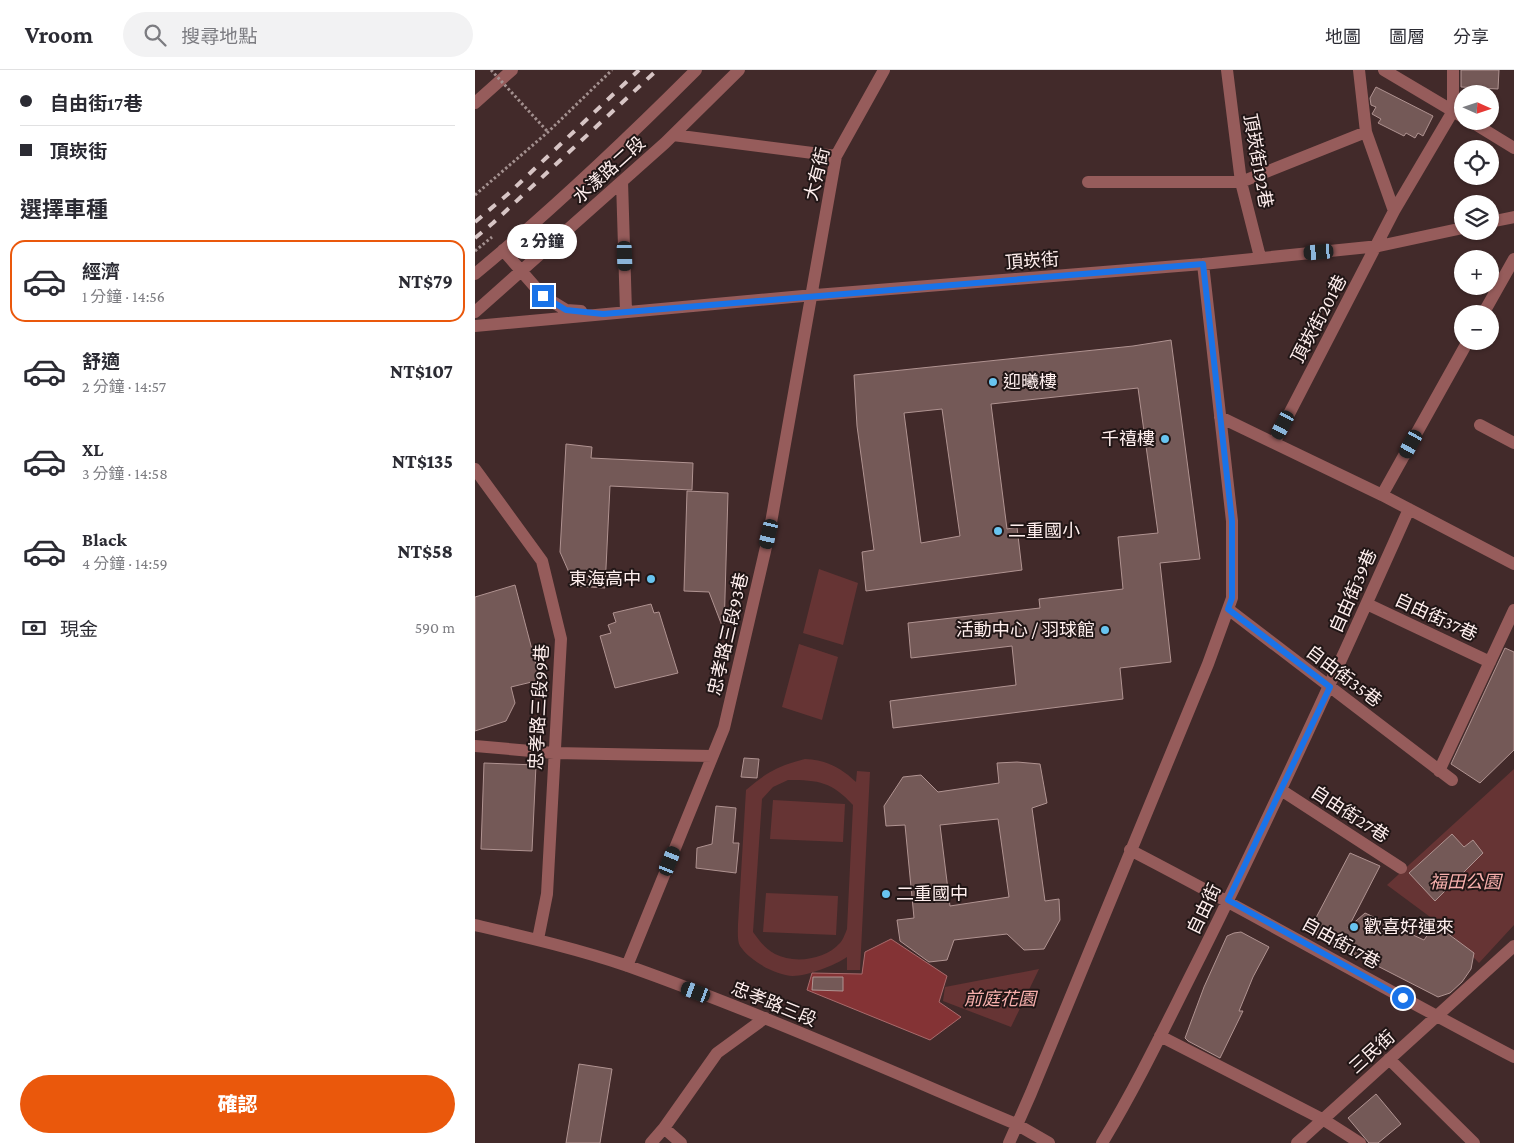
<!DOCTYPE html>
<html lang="zh-TW">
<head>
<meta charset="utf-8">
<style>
  body { margin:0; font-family:"Crimson Pro","Noto Sans TC",serif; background:#f2f2f3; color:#2b2b33; height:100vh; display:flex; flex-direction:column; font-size:19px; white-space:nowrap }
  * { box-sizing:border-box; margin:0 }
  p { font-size:16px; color:#7c7c81 }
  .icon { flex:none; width:28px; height:28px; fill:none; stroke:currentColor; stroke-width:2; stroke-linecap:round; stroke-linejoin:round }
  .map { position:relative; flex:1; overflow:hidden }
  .panel { display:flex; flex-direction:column; background:#fff; width:475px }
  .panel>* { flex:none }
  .hud { display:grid; align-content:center; height:110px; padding:0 20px; background:#fff }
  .needle { width:32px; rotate:93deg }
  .tools { position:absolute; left:979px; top:15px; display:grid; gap:10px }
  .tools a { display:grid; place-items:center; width:45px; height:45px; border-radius:50%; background:#fff; box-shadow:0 1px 4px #0004; font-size:25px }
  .end { position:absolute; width:22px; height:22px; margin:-11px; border:6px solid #1a73e8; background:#fff; box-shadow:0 0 0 2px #fff }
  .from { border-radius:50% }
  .bubble { position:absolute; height:35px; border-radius:18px; background:#fff; box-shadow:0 1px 4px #0004; font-size:16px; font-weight:800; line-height:35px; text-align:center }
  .car { position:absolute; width:15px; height:30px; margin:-15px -8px; border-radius:6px; box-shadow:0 0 4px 1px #0007; background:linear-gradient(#222 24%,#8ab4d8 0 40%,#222 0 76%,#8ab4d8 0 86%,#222 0) }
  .hud b { display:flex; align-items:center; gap:18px; height:48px; font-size:19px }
  .hud b+b { border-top:1px solid #e1e1e2 }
  .hud i { width:12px; height:12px; background:#2b2b33 }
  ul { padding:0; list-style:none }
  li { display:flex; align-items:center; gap:15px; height:82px; margin:0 10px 8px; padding:0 10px; border:2px solid transparent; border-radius:15px }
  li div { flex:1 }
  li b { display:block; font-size:19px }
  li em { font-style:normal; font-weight:800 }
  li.on { border-color:#ea580c }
  li>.icon { width:45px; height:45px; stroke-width:1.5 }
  h2 { padding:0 20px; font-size:22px; line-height:60px }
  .pay { display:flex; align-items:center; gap:12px; height:55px; padding:0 20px; font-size:19px }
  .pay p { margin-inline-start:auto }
  .cta { display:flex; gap:10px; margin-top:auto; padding:10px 20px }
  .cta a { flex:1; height:58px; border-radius:30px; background:#ea580c; color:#fff; font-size:20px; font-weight:800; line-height:58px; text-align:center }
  header { display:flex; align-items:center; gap:30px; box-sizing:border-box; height:70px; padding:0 25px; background:#fff; border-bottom:1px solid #e1e1e2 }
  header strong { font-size:24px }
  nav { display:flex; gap:28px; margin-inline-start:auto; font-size:18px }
  .search { width:350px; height:45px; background:#f2f2f3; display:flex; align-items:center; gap:12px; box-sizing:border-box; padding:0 18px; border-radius:28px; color:#7c7c81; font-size:19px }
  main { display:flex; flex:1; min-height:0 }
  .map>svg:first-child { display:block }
  .green { fill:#663434; fill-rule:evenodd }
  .water { fill:#843335; stroke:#a96b6c }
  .building { fill:#745957; stroke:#b09391; fill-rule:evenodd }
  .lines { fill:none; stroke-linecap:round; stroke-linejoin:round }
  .path { stroke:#a3908f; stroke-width:3; stroke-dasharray:2.5 2.5; stroke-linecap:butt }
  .minor { stroke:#965c5b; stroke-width:12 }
  .rail { stroke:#d7c5c5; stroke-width:4; stroke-dasharray:9 9; stroke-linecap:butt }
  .path-bridge { stroke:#a3908f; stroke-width:3; stroke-dasharray:2.5 2.5; stroke-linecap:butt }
  .route { stroke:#1a73e8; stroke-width:6 }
  .poi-dot { fill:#68c4f0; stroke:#211616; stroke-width:2 }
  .labels { text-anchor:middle; stroke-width:4; stroke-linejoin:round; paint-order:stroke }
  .street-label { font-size:18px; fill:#ffefee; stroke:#211616 }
  .poi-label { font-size:18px; fill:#ffefee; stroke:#211616; text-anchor:start }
  .park-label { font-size:18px; font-style:italic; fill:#f8b0ad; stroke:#211616 }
</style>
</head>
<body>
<header>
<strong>Vroom</strong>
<div class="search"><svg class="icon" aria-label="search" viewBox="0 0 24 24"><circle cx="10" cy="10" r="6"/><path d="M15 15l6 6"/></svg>搜尋地點</div>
<nav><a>地圖</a><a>圖層</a><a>分享</a></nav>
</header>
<main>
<section class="panel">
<div class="hud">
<b><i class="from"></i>自由街17巷</b>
<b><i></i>頂崁街</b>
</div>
<h2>選擇車種</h2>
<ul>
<li class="on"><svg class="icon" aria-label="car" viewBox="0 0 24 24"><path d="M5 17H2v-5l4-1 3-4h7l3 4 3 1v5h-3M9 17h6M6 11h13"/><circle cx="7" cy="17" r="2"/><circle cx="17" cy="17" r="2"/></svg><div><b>經濟</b><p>1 分鐘 · 14:56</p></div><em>NT$79</em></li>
<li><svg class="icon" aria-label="car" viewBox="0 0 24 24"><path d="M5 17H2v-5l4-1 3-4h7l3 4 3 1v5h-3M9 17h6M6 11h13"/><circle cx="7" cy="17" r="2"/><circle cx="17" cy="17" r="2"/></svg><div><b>舒適</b><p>2 分鐘 · 14:57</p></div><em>NT$107</em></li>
<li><svg class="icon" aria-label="car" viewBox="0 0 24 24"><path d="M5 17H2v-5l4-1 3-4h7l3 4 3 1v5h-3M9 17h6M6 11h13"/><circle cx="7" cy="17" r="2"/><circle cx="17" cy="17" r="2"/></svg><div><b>XL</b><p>3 分鐘 · 14:58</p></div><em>NT$135</em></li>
<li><svg class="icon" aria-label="car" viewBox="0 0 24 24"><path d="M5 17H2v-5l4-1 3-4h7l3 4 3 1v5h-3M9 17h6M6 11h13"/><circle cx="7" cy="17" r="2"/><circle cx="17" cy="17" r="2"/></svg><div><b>Black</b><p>4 分鐘 · 14:59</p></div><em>NT$58</em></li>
</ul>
<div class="pay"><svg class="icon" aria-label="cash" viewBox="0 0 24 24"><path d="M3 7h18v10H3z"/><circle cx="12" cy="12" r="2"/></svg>現金<p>590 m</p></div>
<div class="cta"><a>確認</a></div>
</section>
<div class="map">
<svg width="1039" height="1073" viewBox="0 0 1039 1073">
  <rect width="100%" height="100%" fill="#422a2a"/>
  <path class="green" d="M344 499 383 513 368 575 328 563Z
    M324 574 363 587 347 650 307 637Z
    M330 689C351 690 365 697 381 712L382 701 395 702 385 900H372V887C361 895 332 906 318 906 300 905 275 891 265 876 262 871 263 860 263 854L271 720C292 702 303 696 330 689ZM313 710C344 710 357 712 378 735L372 859C370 864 368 870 365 873 350 890 319 894 300 884 290 879 284 870 278 862L287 729 298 717Z
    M1039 699V855L1004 893 970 858 912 815Z
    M298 730 370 734 368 772 295 769Z
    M291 823 363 826 361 865 288 862Z
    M564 899 536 957 468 931 470 917Z"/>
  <path class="water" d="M416 869 472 906 464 932 486 947 455 970 332 920 337 903 387 904 390 882Z"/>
  <path class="building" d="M986 0H1024L1023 19 986 17Z
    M901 17 958 46 948 66 943 63 940 68 931 63 929 66 903 53 906 49 897 44 901 37 896 35 895 28Z
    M696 270 725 489 685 493 696 592 645 598 648 629 418 658 415 631 541 615 537 576 436 588 433 553 565 538 564 529 648 519 643 467 683 463 663 318 516 334 532 459 542 457 547 500 391 521 387 482 399 480 382 356 379 305 658 276ZM467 339 485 466 446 473 429 343Z
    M91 374 117 377 116 388 218 393 217 420 135 416 130 518 100 516 85 482Z
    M212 421 253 423 249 561 234 522 209 521Z
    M40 515 65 610 36 617 40 633 31 651 0 661V527Z
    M176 534 179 543 184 542 203 603 140 618 125 566 136 563 133 555 141 552 138 543Z
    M1030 578 1039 582V680L1005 713 976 694Z
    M269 688 284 689 282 708 266 707Z
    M542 692 565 694 572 733 557 738 570 831 584 829 585 850 569 879 549 880 532 864 479 870 472 890 454 892 425 871 422 850 439 848 430 755 411 756 409 736 428 707 446 705 463 722 524 713 522 693ZM523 749 534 827 475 836 465 755Z
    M9 693 61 695 57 781 6 779Z
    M241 736 261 738 258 773H264L261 803 221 798 222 778 237 774Z
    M977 764 989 777 998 770 1008 783 960 831 934 803Z
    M875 783 905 796 873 858 890 843 949 870 960 854 999 883 996 899 987 912 975 923 963 927 834 861Z
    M766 862 794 877 778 907 764 941H768L745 988 713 971 710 968 729 917 752 866 759 863Z
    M338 907H368V921L337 920Z
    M104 994 137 999 125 1073H91Z
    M901 1024 926 1054 903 1073H894L873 1048Z"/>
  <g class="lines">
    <path class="path" d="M0 125 73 62 137 0
      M0 181 17 167"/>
    <path class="minor" d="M752 0 766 112 785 187
      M909 0 988 47
      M0 33 37 0
      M995 51 1039 78
      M891 62 919 141 978 41V0
      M198 65 361 86
      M147 111 151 242
      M613 112H766L891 62 884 0
      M1015 152 1039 147
      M28 180 68 226 91 240 106 241
      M0 204C77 140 150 71 221 0
      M0 242 190 73 264 0
      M1008 244 1039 189
      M0 256 328 226 728 194 904 176 988 158
      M993 271 907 425 1039 494
      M745 347 907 425
      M1005 355 1039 373
      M799 373 919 141
      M0 399 67 491 86 569 72 824 63 869
      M892 534 1015 592
      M753 539 977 710
      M0 676 79 683 237 686
      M964 701 1039 540
      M806 720 926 798
      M655 780C785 847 910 920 1039 987
      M0 855C51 867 103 879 153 896 285 943 413 1000 541 1054L574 1073
      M152 896 249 658 294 464 361 86 409 0
      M685 966 849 1050 885 1073
      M914 989 999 1073
      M189 1058 206 1073
      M176 1073 189 1058 242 983 290 948
      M534 1073 556 1023 733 594 757 528V451L728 194
      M627 1073C664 1012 694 948 726 885 799 739 867 589 934 439
      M822 1073 1039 876"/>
    <path class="rail" d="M0 152 33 124 164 0
      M0 168 18 153 182 0"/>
    <path class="path-bridge" d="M16 0 73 62"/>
  </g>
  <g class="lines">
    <path class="route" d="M68 226 91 240 128 244 728 194 757 451V528L753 539 855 617 753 830 928 928"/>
  </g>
  <g class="poi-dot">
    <circle cx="518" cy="312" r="5"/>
    <circle cx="690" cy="369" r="5"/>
    <circle cx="523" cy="461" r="5"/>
    <circle cx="176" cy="509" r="5"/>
    <circle cx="630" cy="560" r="5"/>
    <circle cx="411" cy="824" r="5"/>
    <circle cx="879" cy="857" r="5"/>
  </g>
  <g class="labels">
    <g class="street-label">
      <text transform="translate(783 91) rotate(80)" y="6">頂崁街192巷</text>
      <text transform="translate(134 100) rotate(-42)" y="6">水漾路二段</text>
      <text transform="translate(342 104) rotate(-76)" y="6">大有街</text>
      <text transform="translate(557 191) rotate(-4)" y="6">頂崁街</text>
      <text transform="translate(844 249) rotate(-62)" y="6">頂崁街201巷</text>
      <text transform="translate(878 521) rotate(-66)" y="6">自由街39巷</text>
      <text transform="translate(961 547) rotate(25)" y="6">自由街37巷</text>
      <text transform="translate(253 564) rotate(-77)" y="6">忠孝路三段93巷</text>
      <text transform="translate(869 606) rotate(37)" y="6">自由街35巷</text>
      <text transform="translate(64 637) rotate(-87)" y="6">忠孝路三段99巷</text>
      <text transform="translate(875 744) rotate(33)" y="6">自由街27巷</text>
      <text transform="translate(729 839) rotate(-64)" y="6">自由街</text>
      <text transform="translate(866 873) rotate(29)" y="6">自由街17巷</text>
      <text transform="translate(299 934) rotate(22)" y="6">忠孝路三段</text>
      <text transform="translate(897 982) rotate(-42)" y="6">三民街</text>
    </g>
    <g class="poi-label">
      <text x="528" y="318">迎曦樓</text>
      <text x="680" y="375" text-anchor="end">千禧樓</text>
      <text x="533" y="467">二重國小</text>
      <text x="166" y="515" text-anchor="end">東海高中</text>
      <text x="620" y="566" text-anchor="end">活動中心 / 羽球館</text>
      <text x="421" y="830">二重國中</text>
      <text x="889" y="863">歡喜好運來</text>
    </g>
    <g class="park-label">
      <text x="990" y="818">福田公園</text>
      <text x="525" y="935">前庭花園</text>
    </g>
  </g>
</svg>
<div class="tools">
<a><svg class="needle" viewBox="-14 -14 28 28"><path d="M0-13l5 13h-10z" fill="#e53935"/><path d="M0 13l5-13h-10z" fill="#7c7c81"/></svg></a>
<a><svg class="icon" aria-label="locate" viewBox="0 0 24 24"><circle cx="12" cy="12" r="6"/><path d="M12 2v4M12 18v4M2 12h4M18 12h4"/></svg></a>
<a><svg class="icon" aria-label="layers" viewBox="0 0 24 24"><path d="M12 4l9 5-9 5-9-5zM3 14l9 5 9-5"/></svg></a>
<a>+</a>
<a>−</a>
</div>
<i class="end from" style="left:928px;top:928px"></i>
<i class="end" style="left:68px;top:226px"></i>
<div class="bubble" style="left:32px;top:154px;width:70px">2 分鐘</div>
<i class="car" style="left:844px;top:182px;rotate:265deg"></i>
<i class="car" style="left:150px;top:186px;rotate:178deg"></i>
<i class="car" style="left:808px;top:355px;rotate:208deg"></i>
<i class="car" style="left:936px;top:374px;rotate:209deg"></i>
<i class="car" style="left:294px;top:464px;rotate:193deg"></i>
<i class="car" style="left:195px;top:791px;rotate:22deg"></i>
<i class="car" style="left:221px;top:922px;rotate:291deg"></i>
</div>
</main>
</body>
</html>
